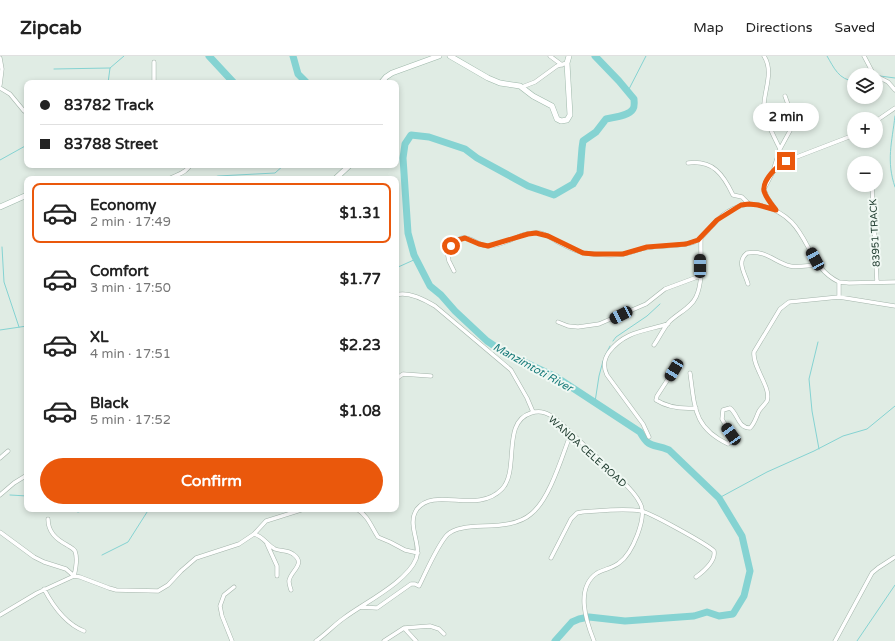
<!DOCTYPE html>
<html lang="en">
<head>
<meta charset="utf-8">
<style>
  body { margin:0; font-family:"Varela Round",sans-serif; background:#f2f2f2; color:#222; height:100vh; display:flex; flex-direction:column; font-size:15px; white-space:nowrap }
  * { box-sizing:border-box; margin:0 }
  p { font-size:13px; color:#767676 }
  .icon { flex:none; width:22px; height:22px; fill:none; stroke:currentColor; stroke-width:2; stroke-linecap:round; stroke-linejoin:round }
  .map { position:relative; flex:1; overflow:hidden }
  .side { position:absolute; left:24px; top:120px; width:375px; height:336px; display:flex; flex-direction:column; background:#fff; border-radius:8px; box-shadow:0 2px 6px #0003 }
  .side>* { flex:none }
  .banner { position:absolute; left:24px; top:24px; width:375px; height:88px; border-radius:8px; box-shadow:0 2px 6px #0003; display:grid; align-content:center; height:88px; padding:0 16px; background:#fff }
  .buttons { position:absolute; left:847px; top:12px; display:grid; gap:8px }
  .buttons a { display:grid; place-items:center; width:36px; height:36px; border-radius:50%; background:#fff; box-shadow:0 2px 6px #0003; font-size:20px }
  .end { position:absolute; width:18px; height:18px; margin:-9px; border:5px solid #ea580c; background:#fff; box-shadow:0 0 0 2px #fff }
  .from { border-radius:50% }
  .bubble { position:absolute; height:28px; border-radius:14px; background:#fff; box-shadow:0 2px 6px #0003; font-size:13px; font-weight:700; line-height:28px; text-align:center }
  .car { position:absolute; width:12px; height:24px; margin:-12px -6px; border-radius:5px; box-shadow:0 0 3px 1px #0007; background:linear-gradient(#222 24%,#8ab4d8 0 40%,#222 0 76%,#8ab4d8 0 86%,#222 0) }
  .banner b { display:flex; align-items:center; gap:14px; height:38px; font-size:15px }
  .banner b+b { border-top:1px solid #e0e0e0 }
  .banner i { width:10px; height:10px; background:#222 }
  ul { padding:7px 0 0; list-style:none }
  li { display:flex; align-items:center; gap:12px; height:60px; margin:0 8px 6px; padding:0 8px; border:2px solid transparent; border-radius:8px }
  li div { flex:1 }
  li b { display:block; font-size:15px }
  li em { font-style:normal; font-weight:700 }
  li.current { border-color:#ea580c }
  li>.icon { width:36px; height:36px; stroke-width:1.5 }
  .button { display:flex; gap:8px; margin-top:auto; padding:8px 16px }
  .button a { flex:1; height:46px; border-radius:24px; background:#ea580c; color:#fff; font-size:16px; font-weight:700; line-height:46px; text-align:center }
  header { display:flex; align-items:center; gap:24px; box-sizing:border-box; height:56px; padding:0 20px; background:#fff; border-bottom:1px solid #e0e0e0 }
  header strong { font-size:19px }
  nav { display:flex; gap:22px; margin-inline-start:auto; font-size:14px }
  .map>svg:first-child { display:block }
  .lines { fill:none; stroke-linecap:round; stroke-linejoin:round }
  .stream { stroke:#85d3d2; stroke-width:1 }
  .river { stroke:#85d3d2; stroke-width:7 }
  .street-casing { stroke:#a3b4aa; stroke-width:4.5 }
  .secondary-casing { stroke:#9eb8aa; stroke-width:6 }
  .street { stroke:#fff; stroke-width:3.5 }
  .secondary { stroke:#fff; stroke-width:5 }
  .route { stroke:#ea580c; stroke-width:5 }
  .labels { text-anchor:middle; stroke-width:4; stroke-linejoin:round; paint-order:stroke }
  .street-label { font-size:10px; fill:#203d30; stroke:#f0f8f3 }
  .water-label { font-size:11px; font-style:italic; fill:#187b7a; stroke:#f0f8f3 }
</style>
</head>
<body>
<header>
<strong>Zipcab</strong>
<nav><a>Map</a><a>Directions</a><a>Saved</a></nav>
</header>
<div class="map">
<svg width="895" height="585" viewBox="0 0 895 585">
  <rect width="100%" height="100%" fill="#e0ece4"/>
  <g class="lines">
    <path class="stream" d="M827 0C834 12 839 24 854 25
      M54 13 110 12
      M880 20 895 22
      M108 27 110 12 124 0
      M628 35 646 0
      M895 60C892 86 886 105 895 131
      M0 104 27 89
      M208 123 218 120 275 117 284 109
      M2 191 4 226 19 271
      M396 212 416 203
      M0 274 27 270
      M613 285 616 281 647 260 660 248
      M818 286 809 323 812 355 819 393
      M605 300 610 290
      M595 346 599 320 603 305
      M10 439 27 440
      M719 442 767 416 814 395 843 380 867 373 895 350
      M70 453 78 456 88 453
      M102 499 128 486 149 453
      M857 585 895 529"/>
    <path class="river" d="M209 0 234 27
      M293 0 298 18 307 27
      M555 585 572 566 579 563 589 561 625 565 694 560 707 556 719 560 733 558 744 540 750 515 742 480 719 442 669 394C653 387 650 394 640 376L556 321 505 297 487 285 455 255 441 239 430 230 414 199 408 177 403 102 405 88 411 79 429 81 465 93 477 102 528 130 554 139 573 128 580 117 582 92 583 85 596 76 606 63C614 61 629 60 633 53 635 50 634 46 634 43L619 25 595 0"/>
    <defs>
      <path id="street" d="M550 0 562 9
        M764 0C775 17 762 38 764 55 765 63 776 85 780 93
        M864 0 874 19
        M0 2 2 13 0 29
        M876 20 888 26 895 34
        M154 27V6
        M522 31 535 26 557 10 567 7
        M0 32 10 38 24 55
        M876 65 895 52
        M688 107C713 104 723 118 733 139L742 141 749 148
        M774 112 780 93 792 71 790 54 785 40
        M169 123C175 119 187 117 190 109
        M872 129 877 226
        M776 154 767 141 764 133 774 114 781 107 854 79
        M454 215 449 205 447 196C449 190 455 184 462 182 470 180 479 190 488 190 504 191 522 174 540 177 546 178 551 182 556 185 568 191 580 198 593 198 602 199 614 200 623 198 631 197 638 193 646 192 662 189 679 191 694 186 702 183 706 176 712 170 723 156 741 145 759 149 813 161 801 208 839 226
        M748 228C745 217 736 206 747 197 767 194 774 206 790 210 798 212 810 209 819 209
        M396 239C408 235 425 244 435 250L511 314 527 342 533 356
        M839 241V226L849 227 895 226
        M558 266 568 270 578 271 599 268 646 248 665 233 700 220
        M654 289C659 282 663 273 669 266 678 257 691 252 696 241 704 224 700 200 701 182
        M674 314 657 340 656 344C667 351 683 353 696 352
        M690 317C695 351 693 371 728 388 736 380 726 371 722 363L723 354 730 352C738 358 738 372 750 372 755 367 756 361 759 355 761 352 765 348 767 345 772 332 752 311 754 296L780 253 789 246 839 241 895 250
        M396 323 403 318 431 320
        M649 381 643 368 607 319C603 311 604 303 609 296 625 275 645 275 668 268
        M0 402 8 395
        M0 439 14 427 27 419
        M357 453C368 460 371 470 378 481L390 486 405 494 418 497
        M48 463C48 476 56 483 67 489 70 491 73 492 75 495 78 503 76 512 74 520
        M0 476 34 501 44 506 66 513 74 520
        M254 478C264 481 267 489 275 493 280 495 288 494 293 498 307 508 290 515 289 525 289 528 290 531 291 534
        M267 488 277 510V520
        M551 502 571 463 577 457 582 456C601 455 622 452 641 455 649 456 707 488 714 495 716 505 704 515 696 521
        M44 533C53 550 66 568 84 575
        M360 551 377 552 411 528H415L419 530C426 516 437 490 447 479 463 463 508 478 531 458 550 443 562 400 571 377
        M0 559 37 537 74 520 80 521 109 532 116 534 158 535 168 529 181 515 196 502 239 488 254 478 266 465 304 453
        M404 572 416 585
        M232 585 222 560 220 550 224 539 234 531
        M316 585C326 578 334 569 344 562 364 547 407 526 416 503 422 487 406 469 417 453 435 430 477 459 502 433 520 414 501 366 531 357 541 354 548 357 556 363 575 380 593 398 612 415 621 425 634 434 640 447 648 461 632 498 619 507 613 512 604 513 597 517 575 532 586 565 594 585
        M384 585 404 572 430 570 439 573 444 578
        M835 585 872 517 878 512 895 501"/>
      <path id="secondary" d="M450 0 488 22 500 27 520 30 533 40 552 50 557 63 561 65 567 64 570 59 567 7 569 0
        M381 27 386 21 392 17 439 0
        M335 123 350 109
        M0 151 27 139"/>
    </defs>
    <use href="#street" class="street-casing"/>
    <use href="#secondary" class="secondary-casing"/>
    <use href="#street" class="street"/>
    <use href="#secondary" class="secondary"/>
  </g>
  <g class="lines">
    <path class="route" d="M451 190 458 184 465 182 479 188 488 190 528 178 536 177 548 180 583 197 594 198H623L647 191 686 188 698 184 717 164 741 149 749 148 758 149 776 154C772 149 766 142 764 135 762 124 778 109 786 105"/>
  </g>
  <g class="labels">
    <g class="street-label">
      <text transform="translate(874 177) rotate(-93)" y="4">83951 TRACK</text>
      <text transform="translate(588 395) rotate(42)" y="4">WANDA CELE ROAD</text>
    </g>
    <g class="water-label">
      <text transform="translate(533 311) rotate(29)" y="4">Manzimtoti River</text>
    </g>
  </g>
</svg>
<div class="buttons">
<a><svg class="icon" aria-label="layers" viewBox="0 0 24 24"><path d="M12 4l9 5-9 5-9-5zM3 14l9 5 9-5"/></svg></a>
<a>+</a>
<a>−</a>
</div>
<i class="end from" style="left:451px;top:190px"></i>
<i class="end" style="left:786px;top:105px"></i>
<div class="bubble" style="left:753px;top:47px;width:66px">2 min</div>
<i class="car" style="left:815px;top:203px;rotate:332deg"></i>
<i class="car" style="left:700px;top:210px;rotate:0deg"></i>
<i class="car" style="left:621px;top:259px;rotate:243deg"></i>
<i class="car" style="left:674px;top:314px;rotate:211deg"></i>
<i class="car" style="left:731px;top:378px;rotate:325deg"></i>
<div class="banner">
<b><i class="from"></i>83782 Track</b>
<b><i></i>83788 Street</b>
</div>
<section class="side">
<ul>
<li class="current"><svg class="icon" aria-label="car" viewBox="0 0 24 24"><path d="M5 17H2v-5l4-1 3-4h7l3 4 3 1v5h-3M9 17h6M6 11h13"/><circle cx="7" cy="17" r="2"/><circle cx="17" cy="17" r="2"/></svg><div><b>Economy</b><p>2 min · 17:49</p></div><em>$1.31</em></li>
<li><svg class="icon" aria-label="car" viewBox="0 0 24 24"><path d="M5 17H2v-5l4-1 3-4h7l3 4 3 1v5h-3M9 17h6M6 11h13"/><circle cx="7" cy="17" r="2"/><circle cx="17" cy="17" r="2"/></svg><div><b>Comfort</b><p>3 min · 17:50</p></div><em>$1.77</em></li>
<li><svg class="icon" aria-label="car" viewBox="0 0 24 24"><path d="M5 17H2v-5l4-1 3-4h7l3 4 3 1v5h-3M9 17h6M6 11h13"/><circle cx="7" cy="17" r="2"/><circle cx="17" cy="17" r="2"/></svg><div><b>XL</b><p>4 min · 17:51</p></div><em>$2.23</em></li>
<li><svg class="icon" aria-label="car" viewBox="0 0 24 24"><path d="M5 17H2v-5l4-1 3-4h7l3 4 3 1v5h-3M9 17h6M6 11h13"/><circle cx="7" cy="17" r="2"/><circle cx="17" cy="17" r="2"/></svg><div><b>Black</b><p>5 min · 17:52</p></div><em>$1.08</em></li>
</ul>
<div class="button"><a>Confirm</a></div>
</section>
</div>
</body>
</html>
